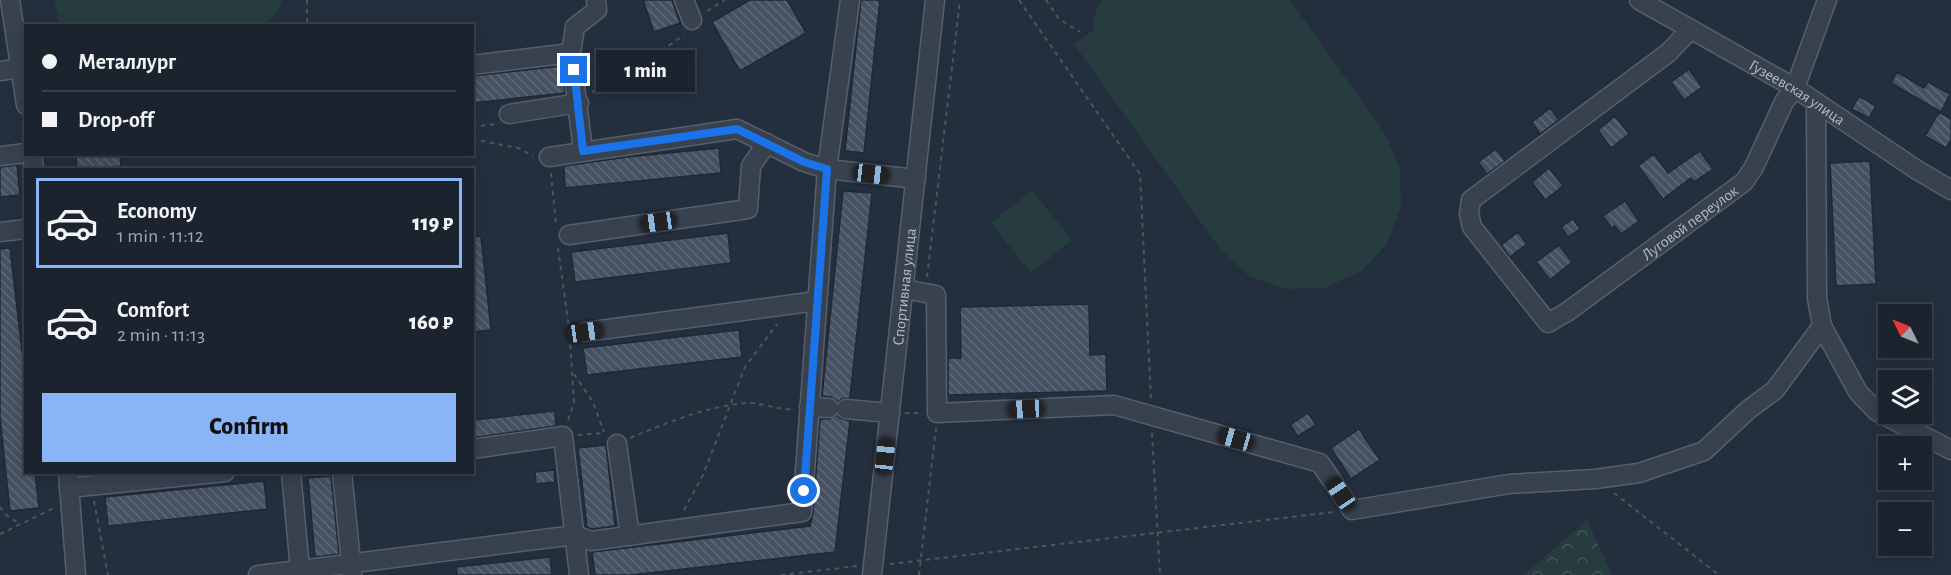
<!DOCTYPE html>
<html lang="en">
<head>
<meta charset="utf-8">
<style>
  body { margin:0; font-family:"Alegreya Sans",sans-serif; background:#282f3a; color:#f1f3f6; height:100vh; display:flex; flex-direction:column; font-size:22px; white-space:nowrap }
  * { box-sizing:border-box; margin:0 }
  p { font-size:20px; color:#a0a4aa }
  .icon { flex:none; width:33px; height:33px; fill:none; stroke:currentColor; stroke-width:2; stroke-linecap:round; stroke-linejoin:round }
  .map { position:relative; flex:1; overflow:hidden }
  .details { position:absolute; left:24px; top:168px; width:450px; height:306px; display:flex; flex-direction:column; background:#1b232e; border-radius:0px; box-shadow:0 3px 15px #0003,0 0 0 2px #39404a }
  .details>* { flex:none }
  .banner { position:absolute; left:24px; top:24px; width:450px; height:132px; border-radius:0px; box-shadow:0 3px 15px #0003,0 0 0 2px #39404a; display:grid; align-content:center; height:132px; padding:0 18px; background:#1b232e }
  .needle { width:39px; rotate:313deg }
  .buttons { position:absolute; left:1878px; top:304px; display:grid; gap:12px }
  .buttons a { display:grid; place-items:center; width:54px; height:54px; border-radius:0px; background:#1b232e; box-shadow:0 3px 15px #0003,0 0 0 2px #39404a; font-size:30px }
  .end { position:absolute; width:27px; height:27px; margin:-14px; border:8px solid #1a73e8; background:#fff; box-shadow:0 0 0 3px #fff }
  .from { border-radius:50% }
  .bubble { position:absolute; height:42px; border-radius:0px; background:#1b232e; box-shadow:0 3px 15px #0003,0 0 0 2px #39404a; font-size:20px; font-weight:800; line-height:42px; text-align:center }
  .car { position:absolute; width:18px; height:36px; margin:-18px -9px; border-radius:8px; box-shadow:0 0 4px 2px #0007; background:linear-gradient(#222 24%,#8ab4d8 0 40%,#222 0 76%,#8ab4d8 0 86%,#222 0) }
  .banner b { display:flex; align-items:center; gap:21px; height:57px; font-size:22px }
  .banner b+b { border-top:2px solid #39404a }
  .banner i { width:15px; height:15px; background:#f1f3f6 }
  ul { padding:10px 0 0; list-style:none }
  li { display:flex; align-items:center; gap:18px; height:90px; margin:0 12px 9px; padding:0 6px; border:3px solid transparent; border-radius:0px }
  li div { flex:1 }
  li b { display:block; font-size:22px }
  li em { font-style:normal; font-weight:800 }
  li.selected { border-color:#8ab4f8 }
  li>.icon { width:54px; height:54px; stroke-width:1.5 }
  .cta { display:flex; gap:12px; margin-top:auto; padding:12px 18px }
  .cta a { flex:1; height:69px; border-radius:0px; background:#8ab4f8; color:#111; font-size:24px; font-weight:800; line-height:69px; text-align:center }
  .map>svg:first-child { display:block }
  .forest { fill:url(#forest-crowns) }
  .green { fill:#263c3f }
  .building { fill:url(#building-back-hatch); stroke:#1f2835; stroke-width:1.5 }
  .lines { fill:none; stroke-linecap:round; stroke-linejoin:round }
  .minor-casing { stroke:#565f6c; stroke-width:21 }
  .path { stroke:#44595c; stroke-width:2; stroke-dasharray:4.5 4.5; stroke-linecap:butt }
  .minor { stroke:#38414e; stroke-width:18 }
  .route { stroke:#1a73e8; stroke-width:8 }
  .labels { text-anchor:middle; stroke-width:4.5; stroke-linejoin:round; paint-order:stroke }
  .street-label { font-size:16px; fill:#b4bcc9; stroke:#1d2633 }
</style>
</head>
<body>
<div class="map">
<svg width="1951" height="575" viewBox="0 0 1951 575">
  <defs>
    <pattern id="forest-crowns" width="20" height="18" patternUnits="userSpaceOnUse" patternTransform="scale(1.5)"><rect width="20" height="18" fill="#263c3f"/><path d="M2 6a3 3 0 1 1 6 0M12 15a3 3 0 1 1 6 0" fill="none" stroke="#435659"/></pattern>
    <pattern id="building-back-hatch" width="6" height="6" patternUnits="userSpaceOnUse" patternTransform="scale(1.5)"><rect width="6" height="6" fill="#455162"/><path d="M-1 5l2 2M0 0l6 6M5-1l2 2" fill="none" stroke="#5d6877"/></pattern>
  </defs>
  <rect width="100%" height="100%" fill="#242f3e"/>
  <path class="forest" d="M1587 520 1612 575H1524Z"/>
  <path class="green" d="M54 0H282C280 11 273 19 264 25L63 26 58 19Z
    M1101 0H1290L1384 132 1400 168 1401 207 1387 244 1360 272 1324 288 1285 289 1249 276 1220 249 1074 44 1094 30 1093 19Z
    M1032 190 1072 240 1031 273 991 223Z"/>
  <path class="building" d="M643 0H672L680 23 654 32Z
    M750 0H787L806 33 740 71 712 22Z
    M861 0H880L864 153 845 151Z
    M561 66 565 93 472 103V76Z
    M1689 69 1702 87 1684 100 1671 82Z
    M1897 72 1924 88 1928 82 1950 94 1941 112 1891 83Z
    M1859 96 1876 106 1869 118 1852 109Z
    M1550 108 1559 120 1540 134 1532 122Z
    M1939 112 1951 119V139L1946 148 1925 136Z
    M1615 116 1629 134 1611 148 1598 130Z
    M719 148 721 173 565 188 564 166 627 157Z
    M1496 149 1505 161 1487 174 1478 162Z
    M1700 151 1713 169 1694 182 1691 178 1663 199 1638 166 1654 154 1668 173Z
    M97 154H120L121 166 77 170 76 157Z
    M1870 161 1876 284 1836 286 1830 163Z
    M17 165 20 195 0 197V167Z
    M1549 168 1563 186 1545 200 1532 182Z
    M843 191 872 193 850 398 842 399 838 402 830 397 822 396Z
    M1625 201 1639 221 1621 234 1615 226 1612 228 1603 216Z
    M1573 219 1580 229 1568 237 1561 227Z
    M1518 232 1527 244 1510 257 1501 245Z
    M728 233 731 263 575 282 571 252Z
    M481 236 491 330 472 332V237Z
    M1559 245 1572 262 1550 280 1536 262Z
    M10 248 26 385V472H35L39 508 10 511 0 417V249Z
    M1089 304 1090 355 1106 354 1107 391 948 395V358H961L960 307Z
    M739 330 742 357 587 375 583 348Z
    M555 411 556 426 472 438V420Z
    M1308 413 1316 425 1298 436 1290 425Z
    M837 415 840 418 850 421 835 552 631 575H595L592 552 810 526 813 513 820 419H829Z
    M1359 429 1380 460 1351 479 1331 448Z
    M606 445 615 526 592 529 587 527 578 448Z
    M554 470 555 482 536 484 535 472Z
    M331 476 339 554 315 557 308 478Z
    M264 481 267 509 108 526 105 497Z
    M550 557 552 575H457L456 567Z"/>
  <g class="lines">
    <defs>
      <g id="minor">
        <path d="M10 0 26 105"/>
        <path d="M684 0 692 20"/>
        <path id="s1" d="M1639 0 1795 88 1917 170 1951 190"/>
        <path id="s2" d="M1691 29 1668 53 1471 200 1469 214 1472 227 1548 323 1567 312 1744 182 1754 167 1784 102 1795 88 1827 0"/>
        <path d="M472 65 571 53"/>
        <path d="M0 71 20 68"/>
        <path d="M1816 104 1817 298 1822 326 1858 392 1876 411 1951 450"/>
        <path d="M509 114 579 103"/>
        <path d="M583 151 571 53 575 27 597 10 596 0"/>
        <path d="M32 154 34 170"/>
        <path d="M0 156 26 153"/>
        <path d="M549 157 737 129 804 162 827 169 916 179"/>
        <path d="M0 232 26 229"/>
        <path d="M569 235 748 209 751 166 767 143"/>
        <path d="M904 289 936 295 937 413 1114 405 1320 463 1352 510 1509 484 1595 479 1639 473 1704 451 1748 410 1775 390 1822 326"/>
        <path d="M585 332 817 301"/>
        <path d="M809 407 829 408"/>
        <path d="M846 409 890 413"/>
        <path d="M617 444 630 536"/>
        <path d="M472 449 563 436 579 575"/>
        <path d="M68 472 76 575"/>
        <path d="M342 472 352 573"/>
        <path d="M69 488 225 472"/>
        <path d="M300 570 575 535 591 541 802 512 827 169 850 0"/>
        <path d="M258 575 300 570 291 472"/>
        <path id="s3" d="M872 575 935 0"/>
      </g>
    </defs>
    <use href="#minor" class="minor-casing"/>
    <path class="path" d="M307 0V26
      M1019 0 1140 174 1151 400
      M1046 0 1059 19 1080 32
      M707 11 725 0
      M592 92 618 81 684 35
      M472 127 496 124
      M472 139 518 148 533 156
      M551 173 556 224
      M558 248 569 328
      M927 277 960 0
      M574 374 593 402 604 432
      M905 413H920
      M568 420 574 403 570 340
      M1152 433 1160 575
      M578 435 605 433
      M630 438C666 423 705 407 745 403 759 401 777 411 795 409
      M1614 493 1719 575
      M94 501 108 575
      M0 507 6 515 20 524
      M684 510 703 475 745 367 777 324
      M0 534 54 508
      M890 564 1334 512
      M781 575 857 566
      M919 575 936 428"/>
    <use href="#minor" class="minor"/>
  </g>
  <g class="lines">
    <path class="route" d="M574 70 583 151 737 129 804 162 827 169 804 491"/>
  </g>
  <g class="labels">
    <g class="street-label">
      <text dy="6" stroke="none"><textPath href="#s1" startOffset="183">Гузеевская улица</textPath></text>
      <text dy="6" stroke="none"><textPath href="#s2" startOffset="603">Луговой переулок</textPath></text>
      <text dy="6" stroke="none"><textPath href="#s3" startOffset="290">Спортивная улица</textPath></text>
    </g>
  </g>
</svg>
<div class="buttons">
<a><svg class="needle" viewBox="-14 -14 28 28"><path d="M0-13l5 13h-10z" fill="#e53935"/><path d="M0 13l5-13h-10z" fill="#a0a4aa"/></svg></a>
<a><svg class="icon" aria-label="layers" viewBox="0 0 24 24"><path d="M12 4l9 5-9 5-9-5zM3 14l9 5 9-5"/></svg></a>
<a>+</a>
<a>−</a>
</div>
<i class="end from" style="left:804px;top:491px"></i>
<i class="end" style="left:574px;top:70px"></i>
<div class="bubble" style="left:596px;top:50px;width:99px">1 min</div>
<i class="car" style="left:871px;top:174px;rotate:97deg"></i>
<i class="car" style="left:658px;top:222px;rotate:262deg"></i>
<i class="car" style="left:585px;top:332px;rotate:82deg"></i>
<i class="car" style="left:1026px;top:409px;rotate:267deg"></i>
<i class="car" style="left:1236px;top:439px;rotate:286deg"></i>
<i class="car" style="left:885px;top:456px;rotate:6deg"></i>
<i class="car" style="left:1341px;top:494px;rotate:326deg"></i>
<div class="banner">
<b><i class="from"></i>Металлург</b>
<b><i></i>Drop-off</b>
</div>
<section class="details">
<ul>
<li class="selected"><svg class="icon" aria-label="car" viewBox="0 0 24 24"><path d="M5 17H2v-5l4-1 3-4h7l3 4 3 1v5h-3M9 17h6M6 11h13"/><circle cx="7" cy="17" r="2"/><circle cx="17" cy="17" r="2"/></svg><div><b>Economy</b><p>1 min · 11:12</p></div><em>119 ₽</em></li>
<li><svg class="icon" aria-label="car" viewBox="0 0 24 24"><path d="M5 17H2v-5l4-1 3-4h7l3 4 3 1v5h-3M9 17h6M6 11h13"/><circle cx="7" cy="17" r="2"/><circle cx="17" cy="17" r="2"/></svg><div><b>Comfort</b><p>2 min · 11:13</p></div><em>160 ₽</em></li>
</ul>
<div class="cta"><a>Confirm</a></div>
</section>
</div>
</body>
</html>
